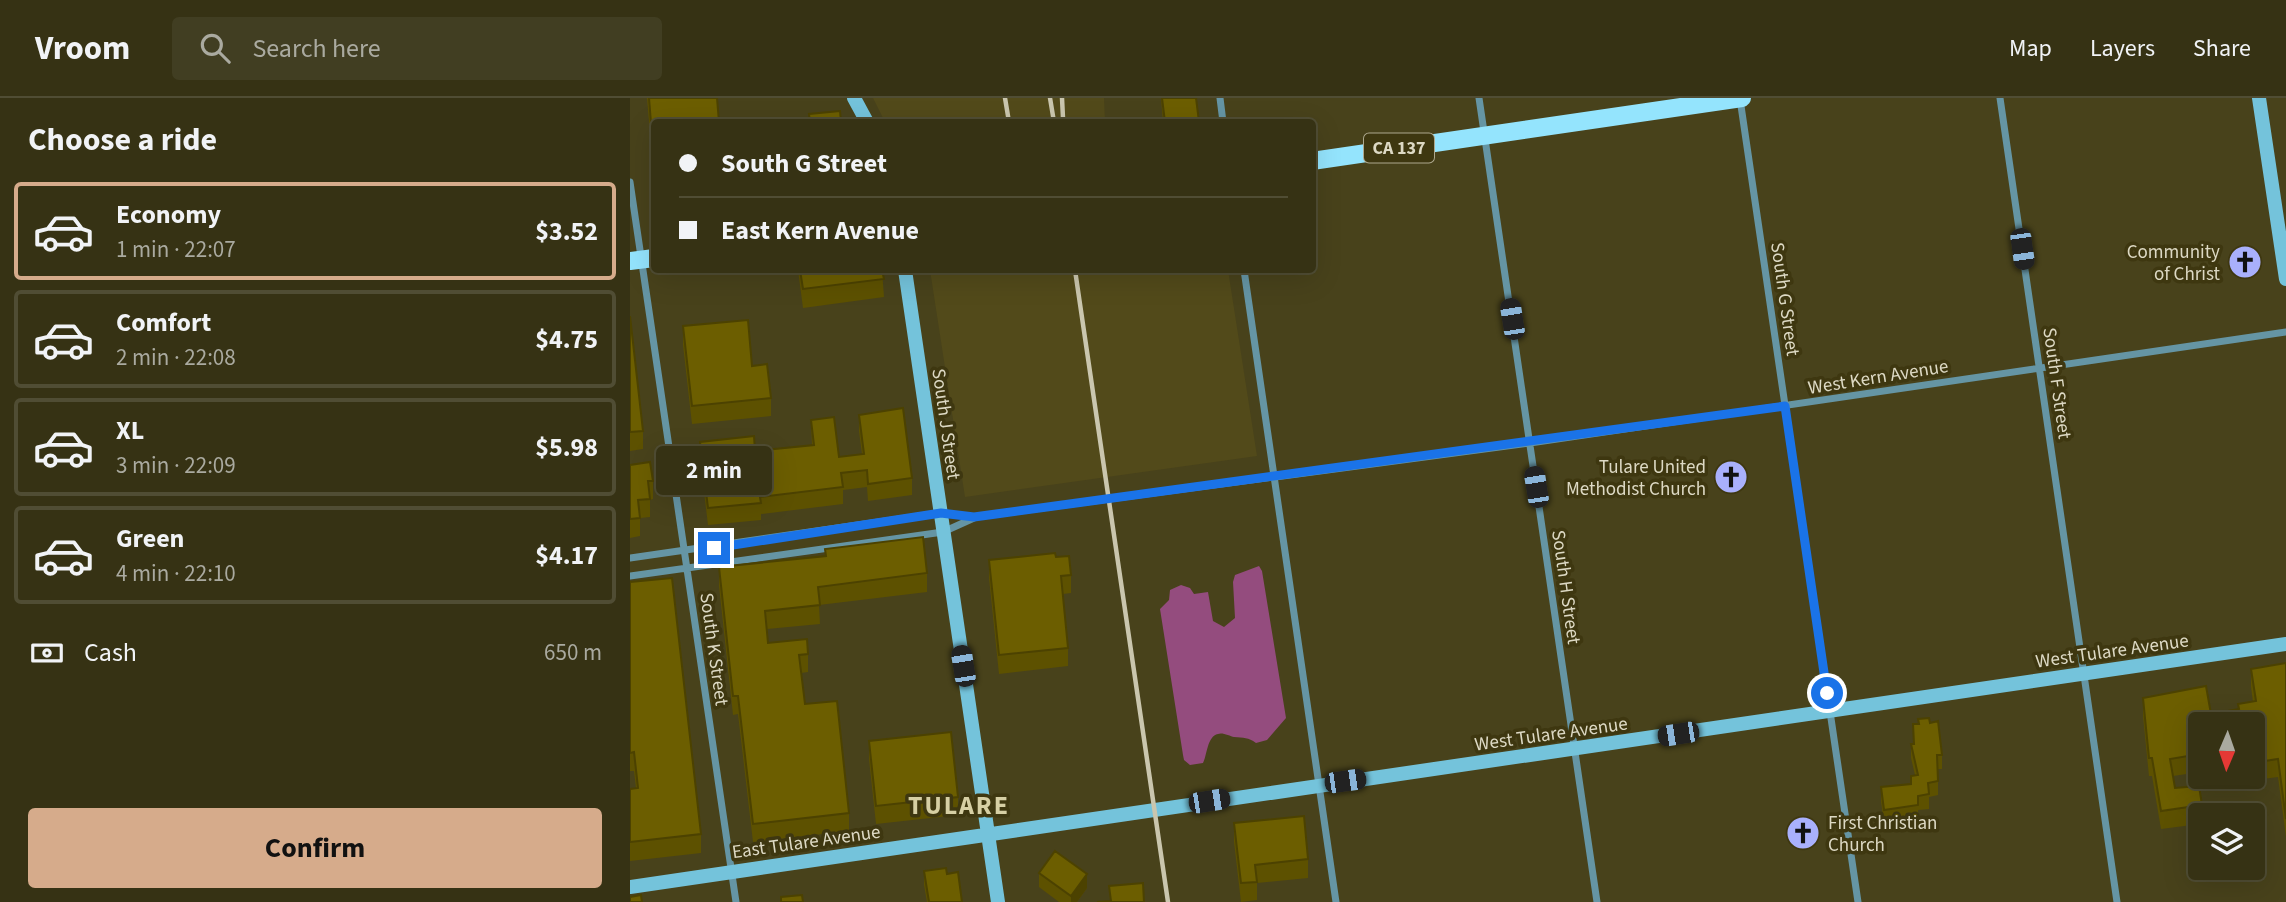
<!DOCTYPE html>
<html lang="en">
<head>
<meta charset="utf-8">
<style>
  body { margin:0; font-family:"Source Sans 3",sans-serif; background:#413e22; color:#f1f3f6; height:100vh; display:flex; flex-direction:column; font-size:26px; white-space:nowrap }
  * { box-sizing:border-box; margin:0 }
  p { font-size:23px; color:#aaaaa0 }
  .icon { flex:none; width:38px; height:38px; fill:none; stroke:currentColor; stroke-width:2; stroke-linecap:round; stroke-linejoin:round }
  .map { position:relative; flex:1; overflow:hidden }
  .panel { display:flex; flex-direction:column; background:#363214; width:630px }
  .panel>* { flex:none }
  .guide { position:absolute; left:21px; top:21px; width:665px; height:154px; border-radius:7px; box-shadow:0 7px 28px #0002,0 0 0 2px #504d34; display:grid; align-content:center; height:154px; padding:0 28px; background:#363214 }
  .needle { width:46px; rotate:182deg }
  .tools { position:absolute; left:1558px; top:614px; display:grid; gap:14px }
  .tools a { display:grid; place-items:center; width:77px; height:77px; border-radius:7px; background:#363214; box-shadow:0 7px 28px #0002,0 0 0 2px #504d34; font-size:35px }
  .end { position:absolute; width:32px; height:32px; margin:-16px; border:9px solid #1a73e8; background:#fff; box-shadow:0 0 0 4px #fff }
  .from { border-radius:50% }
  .bubble { position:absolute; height:49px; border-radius:7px; background:#363214; box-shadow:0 7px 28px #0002,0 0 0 2px #504d34; font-size:23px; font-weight:700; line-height:49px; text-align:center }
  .car { position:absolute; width:21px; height:42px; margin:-21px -10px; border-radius:9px; box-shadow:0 0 5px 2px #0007; background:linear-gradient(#222 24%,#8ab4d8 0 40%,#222 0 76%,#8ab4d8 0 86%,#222 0) }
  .guide b { display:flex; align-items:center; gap:24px; height:66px; font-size:26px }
  .guide b+b { border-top:2px solid #504d34 }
  .guide i { width:18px; height:18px; background:#f1f3f6 }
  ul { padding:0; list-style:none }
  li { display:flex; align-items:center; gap:21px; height:98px; margin:0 14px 10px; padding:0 14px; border:4px solid #504d34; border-radius:7px }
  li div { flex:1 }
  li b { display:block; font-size:26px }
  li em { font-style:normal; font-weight:700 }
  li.active { border-color:#d6ab8b }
  li>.icon { width:63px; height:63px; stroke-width:1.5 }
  h2 { padding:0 28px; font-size:32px; line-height:84px }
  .pay { display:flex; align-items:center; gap:18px; height:77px; padding:0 28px; font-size:26px }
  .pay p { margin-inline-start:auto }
  .action { display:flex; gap:14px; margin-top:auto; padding:14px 28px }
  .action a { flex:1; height:80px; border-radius:7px; background:#d6ab8b; color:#111; font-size:28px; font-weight:700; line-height:80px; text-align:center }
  header { display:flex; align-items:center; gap:42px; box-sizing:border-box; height:98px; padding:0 35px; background:#363214; border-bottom:2px solid #504d34 }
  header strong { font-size:33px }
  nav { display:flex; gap:38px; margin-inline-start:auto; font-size:24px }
  .search { width:490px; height:63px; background:#413e22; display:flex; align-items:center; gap:18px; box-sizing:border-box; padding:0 24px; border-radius:7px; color:#aaaaa0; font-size:26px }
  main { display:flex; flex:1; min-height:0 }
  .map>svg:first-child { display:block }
  .built { fill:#524a1a }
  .green { fill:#944c7e }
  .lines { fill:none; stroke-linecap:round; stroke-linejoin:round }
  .street { stroke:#6595a4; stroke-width:7 }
  .secondary { stroke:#74c3db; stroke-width:14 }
  .primary { stroke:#94e4fd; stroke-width:18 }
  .rail { stroke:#cac6ae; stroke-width:4.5 }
  .wall { fill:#5d5100 }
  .shaded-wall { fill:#4c4200 }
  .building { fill:#6c5e00; stroke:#4c4200; stroke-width:2 }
  .route { stroke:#1a73e8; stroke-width:9 }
  .labels { text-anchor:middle; stroke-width:7; stroke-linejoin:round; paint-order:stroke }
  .shield { fill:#3e3710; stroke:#ada88e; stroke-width:2 }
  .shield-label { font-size:18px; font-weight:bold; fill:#ddd9c4 }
  .poi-label { font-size:19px; fill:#ddd9c4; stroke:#3e3710; text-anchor:end }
  .street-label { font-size:19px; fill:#ddd9c4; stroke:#3e3710 }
  .district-label { font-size:26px; font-weight:bold; letter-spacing:2px; fill:#d6cfa4; stroke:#3e3710 }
</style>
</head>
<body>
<header>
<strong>Vroom</strong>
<div class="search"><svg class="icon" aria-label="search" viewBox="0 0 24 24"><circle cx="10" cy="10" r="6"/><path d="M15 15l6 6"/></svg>Search here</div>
<nav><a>Map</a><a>Layers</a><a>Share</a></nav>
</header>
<main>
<section class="panel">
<h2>Choose a ride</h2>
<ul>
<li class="active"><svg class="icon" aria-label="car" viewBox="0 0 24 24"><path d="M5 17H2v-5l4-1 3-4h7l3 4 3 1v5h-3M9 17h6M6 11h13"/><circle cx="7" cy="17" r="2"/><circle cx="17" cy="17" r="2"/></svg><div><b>Economy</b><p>1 min · 22:07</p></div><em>$3.52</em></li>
<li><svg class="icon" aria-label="car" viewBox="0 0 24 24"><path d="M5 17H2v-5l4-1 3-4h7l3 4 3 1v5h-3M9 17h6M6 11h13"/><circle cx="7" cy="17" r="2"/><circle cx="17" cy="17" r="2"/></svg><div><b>Comfort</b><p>2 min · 22:08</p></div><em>$4.75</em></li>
<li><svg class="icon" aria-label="car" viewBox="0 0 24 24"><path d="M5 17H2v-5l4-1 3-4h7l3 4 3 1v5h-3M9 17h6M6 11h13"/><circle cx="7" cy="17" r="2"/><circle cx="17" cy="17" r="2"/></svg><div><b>XL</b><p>3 min · 22:09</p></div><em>$5.98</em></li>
<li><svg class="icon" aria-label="car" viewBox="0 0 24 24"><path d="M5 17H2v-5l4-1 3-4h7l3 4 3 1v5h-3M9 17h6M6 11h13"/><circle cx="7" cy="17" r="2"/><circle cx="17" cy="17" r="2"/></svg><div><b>Green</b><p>4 min · 22:10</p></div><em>$4.17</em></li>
</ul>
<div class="pay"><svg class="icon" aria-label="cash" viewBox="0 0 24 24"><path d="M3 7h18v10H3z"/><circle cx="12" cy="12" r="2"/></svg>Cash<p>650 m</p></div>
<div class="action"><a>Confirm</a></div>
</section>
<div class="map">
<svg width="1656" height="804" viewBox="0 0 1656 804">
  <rect width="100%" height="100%" fill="#48421b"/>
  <path class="built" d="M243 0H474L475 24H255Z
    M300 172H598L627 358 335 399Z"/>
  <path class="green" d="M629 468 632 473 656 620 637 642 626 645C618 639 614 640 604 639 600 638 592 634 588 636 577 638 577 658 573 665L560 667 554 662 553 657 530 511 539 502 540 492 551 487 560 490 564 496 578 494 583 523 594 529 605 520 603 484 605 477Z"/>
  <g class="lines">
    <path class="street" d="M590 0 593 24
      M849 0 967 804
      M1370 0 1487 804
      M1110 1 1228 804
      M0 84 106 804
      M614 172 706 804
      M0 460 311 415 344 419 900 345 1656 234
      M0 478 313 434 344 420"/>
    <path class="secondary" d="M224 0 237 24
      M1629 0 1656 181
      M275 172 368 804
      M0 789 1656 546"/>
    <path class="primary" d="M682 63 1112 0
      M0 163 24 160"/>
    <path class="rail" d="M375 0 379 24
      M420 0 424 24
      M432 0 433 20
      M445 172 538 804"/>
  </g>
  <path class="wall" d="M17 0H87L24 24V81Z
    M531 0H566L569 24H533Z
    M168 172H252L254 199 173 210Z
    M0 218 13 333V351L0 353Z
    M53 228 122 268 141 300V318L62 326 53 247Z
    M229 317 282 380V397L238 403 237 389 213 392V406L131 416V422L78 427 70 361V344L125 353 182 347 181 322 209 359 232 356 229 333Z
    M0 367 23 383V401L20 402V419L10 420V438L0 440Z
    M195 451 297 475V494L189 507 190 526 137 531 138 545 178 556V574L171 575 175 606 219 715V733L123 744 108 616 103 617 89 488V469L195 458Z
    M426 459 441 477V495L433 496 438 550V568L369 576 359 480V462Z
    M0 484 71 736V755L0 763V691L6 690 4 673H0Z
    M1656 565V739L1648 679 1617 683V679H1622V626H1570V674L1543 678 1545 690 1572 707V718H1570V726L1531 731 1522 678H1519L1513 618V600L1581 616 1608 611V606L1623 604 1621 589V571Z
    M1288 621 1300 625 1312 657V671H1308V697L1299 699V711L1288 712V721L1254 726 1251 703V689L1281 686 1285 677 1281 660V646H1283V626H1288Z
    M239 643 328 699V717L246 726 239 661Z
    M604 725 678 761V780L627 785V802L611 804 604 744Z
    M294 773 317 776 332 804H297L294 787Z
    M409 775 457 790 447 804H429L409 789Z"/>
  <path class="shaded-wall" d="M457 776V790L447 804H441V798Z"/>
  <path class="building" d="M19 0H87L89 24H24V63Z
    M532 0H566L569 24H535Z
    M210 13 211 24H180L179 16Z
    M170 172H252L254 181 173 191Z
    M0 218 13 333 0 334Z
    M118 222 122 268 137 266 141 300 62 308 53 228Z
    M273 310 282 380 238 386 237 372 211 375 213 389 130 399 131 405 78 410 70 344 124 338 125 353 184 347 181 322 204 319 209 359 234 356 229 317Z
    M20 364 23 383H18L20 401 8 402 10 420 0 421V367Z
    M293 439 297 475 188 489 190 507 135 513 138 545 177 541 178 556 169 557 175 606 207 603 219 715 123 726 108 598H103L89 469 196 458 195 451Z
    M425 455 426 459 439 458 441 477 431 478 438 550 369 557 359 462Z
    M42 480 71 736 0 744V691L8 690 4 654 0 655V484Z
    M1656 565V721L1648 661 1622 665V626H1570V656L1540 661 1545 690 1569 688 1572 707 1531 713 1522 660H1519L1513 600 1576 588 1581 616 1609 611 1608 606 1626 603 1621 571Z
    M1299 620 1300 625 1308 623 1312 657H1307L1308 683 1298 685 1299 696 1288 698V707L1254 712 1251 689 1281 686V678L1288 677 1281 646H1284L1283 626H1289L1288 621Z
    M321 634 328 699 246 708 239 643Z
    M674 718 678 761 625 767 627 784 611 785 604 725Z
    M425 753 457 776 441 798 409 775Z
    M316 770 317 776 328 774 332 804H299L294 773Z
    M513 785 514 804H467L481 803 479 788Z
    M11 797 12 804H0V799Z
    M172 797 173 804H151V799Z"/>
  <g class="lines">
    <path class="route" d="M84 450 311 415 344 419 366 416 1155 308 1197 595"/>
  </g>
  <defs>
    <symbol id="church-disc" viewBox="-11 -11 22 22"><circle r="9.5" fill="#a9b0fc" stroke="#3e3710"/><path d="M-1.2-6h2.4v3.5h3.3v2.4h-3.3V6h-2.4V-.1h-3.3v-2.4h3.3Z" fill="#111"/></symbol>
  </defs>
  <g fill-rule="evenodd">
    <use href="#church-disc" x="1596" y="145" width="38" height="38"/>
    <use href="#church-disc" x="1082" y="360" width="38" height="38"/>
    <use href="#church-disc" x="1154" y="716" width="38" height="38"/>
  </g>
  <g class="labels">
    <rect class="shield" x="734" y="35.5" width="70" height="29" rx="5"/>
    <g class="shield-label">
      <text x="769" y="56">CA 137</text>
    </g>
    <g class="poi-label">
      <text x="1590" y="160">Community<tspan x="1590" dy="22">of Christ</tspan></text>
      <text x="1076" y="375">Tulare United<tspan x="1076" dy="22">Methodist Church</tspan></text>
      <text x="1198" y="731" text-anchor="start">First Christian<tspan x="1198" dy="22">Church</tspan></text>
    </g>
    <g class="street-label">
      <text transform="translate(1156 201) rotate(82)" y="7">South G Street</text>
      <text transform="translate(1248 278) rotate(-9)" y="7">West Kern Avenue</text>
      <text transform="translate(1428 285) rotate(82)" y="7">South F Street</text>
      <text transform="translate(317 326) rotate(82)" y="7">South J Street</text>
      <text transform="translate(937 489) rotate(82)" y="7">South H Street</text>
      <text transform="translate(85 551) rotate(82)" y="7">South K Street</text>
      <text transform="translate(1482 552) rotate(-8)" y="7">West Tulare Avenue</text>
      <text transform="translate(921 635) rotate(-8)" y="7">West Tulare Avenue</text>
      <text transform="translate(176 743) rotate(-8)" y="7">East Tulare Avenue</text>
    </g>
    <g class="district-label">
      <text x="329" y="716">TULARE</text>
    </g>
  </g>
</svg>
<div class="tools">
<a><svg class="needle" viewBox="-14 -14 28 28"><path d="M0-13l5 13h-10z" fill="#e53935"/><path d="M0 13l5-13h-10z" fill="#aaaaa0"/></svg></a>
<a><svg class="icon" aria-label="layers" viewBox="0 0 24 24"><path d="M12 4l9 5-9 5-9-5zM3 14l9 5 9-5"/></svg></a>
</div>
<i class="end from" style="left:1197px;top:595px"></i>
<i class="end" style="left:84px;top:450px"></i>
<div class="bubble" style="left:26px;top:348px;width:116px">2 min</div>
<i class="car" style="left:1392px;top:151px;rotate:172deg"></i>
<i class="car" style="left:882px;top:221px;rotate:351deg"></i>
<i class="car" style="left:906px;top:389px;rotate:351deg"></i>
<i class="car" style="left:333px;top:568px;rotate:351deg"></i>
<i class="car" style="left:1048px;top:636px;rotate:261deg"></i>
<i class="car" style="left:715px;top:683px;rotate:82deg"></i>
<i class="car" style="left:579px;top:703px;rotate:81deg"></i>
<div class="guide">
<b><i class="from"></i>South G Street</b>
<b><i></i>East Kern Avenue</b>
</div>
</div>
</main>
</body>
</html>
